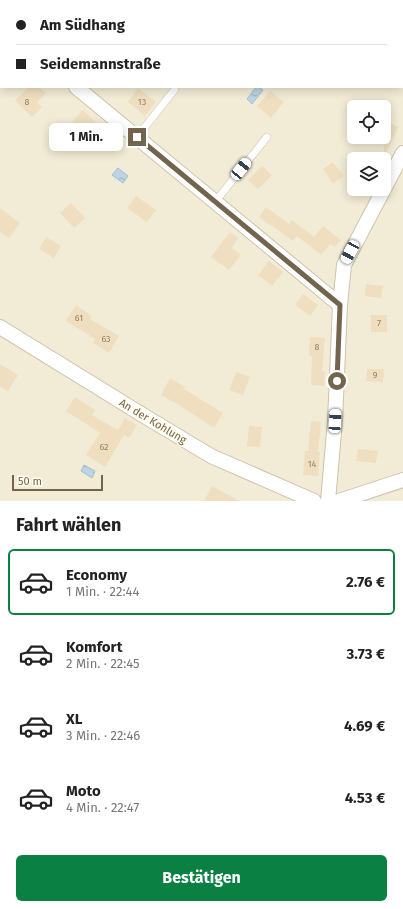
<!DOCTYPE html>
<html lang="de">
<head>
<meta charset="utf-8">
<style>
  body { margin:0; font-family:"Fira Sans",sans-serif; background:#f2f2f2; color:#222; height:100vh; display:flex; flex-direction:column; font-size:15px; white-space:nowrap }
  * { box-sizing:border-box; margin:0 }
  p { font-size:13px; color:#767676 }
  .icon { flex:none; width:22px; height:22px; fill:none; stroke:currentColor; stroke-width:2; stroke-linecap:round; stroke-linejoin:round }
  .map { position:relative; height:501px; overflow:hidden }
  .side { display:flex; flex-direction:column; background:#fff; flex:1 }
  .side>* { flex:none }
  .top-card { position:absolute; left:0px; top:0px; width:403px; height:88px; box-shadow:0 2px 10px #0003; display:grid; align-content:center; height:88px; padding:0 16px; background:#fff }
  .tools { position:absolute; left:347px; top:100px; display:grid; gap:8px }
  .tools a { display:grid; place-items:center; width:44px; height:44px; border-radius:6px; background:#fff; box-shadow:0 2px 10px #0003; font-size:20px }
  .scale { position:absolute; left:12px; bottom:10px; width:91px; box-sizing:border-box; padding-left:4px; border:2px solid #73654d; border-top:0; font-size:11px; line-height:14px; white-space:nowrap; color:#73654d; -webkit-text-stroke:3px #fefced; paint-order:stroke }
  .end { position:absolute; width:18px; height:18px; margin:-9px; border:5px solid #73654d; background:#fff; box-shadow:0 0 0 2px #fff }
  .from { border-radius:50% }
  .bubble { position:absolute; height:28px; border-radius:6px; background:#fff; box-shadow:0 2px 10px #0003; font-size:13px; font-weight:700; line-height:28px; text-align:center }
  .car { position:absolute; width:12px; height:24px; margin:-12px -6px; border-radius:5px; box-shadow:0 0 3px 1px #0007; background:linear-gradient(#fff 24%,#345 0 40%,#fff 0 76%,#345 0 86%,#fff 0) }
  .top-card b { display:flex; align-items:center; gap:14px; height:38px; font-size:15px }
  .top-card b+b { border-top:1px solid #e0e0e0 }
  .top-card i { width:10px; height:10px; background:#222 }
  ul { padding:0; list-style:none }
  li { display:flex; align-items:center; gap:12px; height:66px; margin:0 8px 6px; padding:0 8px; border:2px solid transparent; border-radius:6px }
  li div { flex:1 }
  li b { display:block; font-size:15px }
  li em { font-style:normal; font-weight:700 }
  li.current { border-color:#0b8043 }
  li>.icon { width:36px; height:36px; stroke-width:1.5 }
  h2 { padding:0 16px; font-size:18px; line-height:48px }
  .cta { display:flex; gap:8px; margin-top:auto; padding:8px 16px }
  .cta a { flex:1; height:46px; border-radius:6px; background:#0b8043; color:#fff; font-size:16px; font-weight:700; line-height:46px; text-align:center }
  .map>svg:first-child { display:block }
  .residential { fill:#f2ecd6; fill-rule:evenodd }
  .water { fill:url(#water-ripples); stroke:#a3c0d5 }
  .building { fill:#efdfc0 }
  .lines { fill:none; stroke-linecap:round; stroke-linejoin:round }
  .service-casing { stroke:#ccc3ad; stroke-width:8 }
  .minor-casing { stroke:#ccc3ad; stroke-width:16 }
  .tertiary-casing { stroke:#ccc3ad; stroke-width:18 }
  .service { stroke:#fff; stroke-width:7 }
  .minor { stroke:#fff; stroke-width:14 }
  .tertiary { stroke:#fff; stroke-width:17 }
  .route { stroke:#73654d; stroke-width:5 }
  .labels { text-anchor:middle; stroke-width:3.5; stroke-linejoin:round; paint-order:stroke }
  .number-label { font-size:9px; fill:#92846a }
  .street-label { font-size:11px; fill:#73654d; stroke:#fefced }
</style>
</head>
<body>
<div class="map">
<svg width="403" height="501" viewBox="0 0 403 501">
  <defs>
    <pattern id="water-ripples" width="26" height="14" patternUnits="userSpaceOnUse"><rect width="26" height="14" fill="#bcd4e4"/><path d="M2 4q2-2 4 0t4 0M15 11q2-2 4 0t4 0" fill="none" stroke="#9db0bb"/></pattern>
  </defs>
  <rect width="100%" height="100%" fill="#fbf9e7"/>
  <path class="residential" d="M0 0H395L396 1H1V87H402V6L403 7V501H0ZM354 107H384V137H354ZM354 159H384V189H354Z"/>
  <path class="water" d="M256 87H258L263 90 252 104 247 99Z
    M118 168 128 176 123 183 112 175Z
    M84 465 95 471 92 478 81 471Z"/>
  <path class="building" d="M28 87H39L46 93 37 102 42 107 32 117 15 101Z
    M138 88 156 102 145 116 128 102Z
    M270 91 284 102 271 118 257 106Z
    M83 110 97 123 78 144 64 131Z
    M384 120 398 127 384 158Z
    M333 162 344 176 333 184 323 169Z
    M262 166 272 175 258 189 248 180Z
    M136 196 156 210 147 222 127 208Z
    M71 203 85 218 74 228 60 213Z
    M266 207 289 224 292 220 314 237 323 226 341 240 335 247 330 244 321 255 297 236 293 241 271 225H270L259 217Z
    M0 208 20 223 9 238 0 232Z
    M230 232 238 238 232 248 241 255 229 270 211 257Z
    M46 237 61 246 54 258 39 249Z
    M269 261 283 272 272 286 258 275Z
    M366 284 383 286 381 298 365 296Z
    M303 294 318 305 310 316 295 305Z
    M76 305 92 316 90 319 119 336 109 353 93 343 95 339 66 321Z
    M371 315H387V332H371Z
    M310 337 325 338 322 371H325L324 386 311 385 312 356 309 355Z
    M0 364 18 375 8 391 0 387Z
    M367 369H384L383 382 366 381Z
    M236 372 250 377 243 395 229 390Z
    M170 378 185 387 184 389 223 413 214 428 179 405 161 395Z
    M75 397 95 410 92 415 118 430 125 418 137 425 129 438 124 435 105 467 86 455 100 433 66 411Z
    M311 421 321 422 318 452H320L318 476 303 475 305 451H308Z
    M249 426 262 427 260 447 247 446Z
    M358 449 378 451 376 463 356 461Z
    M212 486 239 501H204Z"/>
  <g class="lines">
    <defs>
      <path id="service" d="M137 137 175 89
        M215 202 267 137"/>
      <path id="minor" d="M0 10 1 8
        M0 24 1 25
        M76 87 340 305
        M384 189 403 153
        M0 327 146 417 211 456 314 501
        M328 501 335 421 340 305 344 265 384 189
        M339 501 403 480"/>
      <path id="tertiary" d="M398 0 399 1"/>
    </defs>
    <use href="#service" class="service-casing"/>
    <use href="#minor" class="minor-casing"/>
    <use href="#tertiary" class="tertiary-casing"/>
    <use href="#service" class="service"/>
    <use href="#minor" class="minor"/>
    <use href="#tertiary" class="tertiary"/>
  </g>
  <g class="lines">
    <path class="route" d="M137 137 340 305 337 381"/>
  </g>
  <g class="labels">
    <g class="number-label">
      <text x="27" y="105">8</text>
      <text x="142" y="105">13</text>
      <text x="79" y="321">61</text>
      <text x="379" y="326">7</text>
      <text x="106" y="342">63</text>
      <text x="317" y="350">8</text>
      <text x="375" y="378">9</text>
      <text x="104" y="450">62</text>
      <text x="312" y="467">14</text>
    </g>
    <g class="street-label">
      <text transform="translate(153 421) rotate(31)" y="4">An der Kohlung</text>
    </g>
  </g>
</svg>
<div class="tools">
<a><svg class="icon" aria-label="locate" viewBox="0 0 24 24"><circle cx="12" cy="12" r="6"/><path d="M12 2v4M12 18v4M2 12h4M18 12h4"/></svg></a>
<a><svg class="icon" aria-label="layers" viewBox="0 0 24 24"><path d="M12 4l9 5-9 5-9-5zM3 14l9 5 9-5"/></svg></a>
</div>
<div class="scale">50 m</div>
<i class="end from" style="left:337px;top:381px"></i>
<i class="end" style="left:137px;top:137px"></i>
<div class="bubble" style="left:49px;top:123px;width:74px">1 Min.</div>
<i class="car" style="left:241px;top:169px;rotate:39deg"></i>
<i class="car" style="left:350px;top:252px;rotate:208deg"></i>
<i class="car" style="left:335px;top:421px;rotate:3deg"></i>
<div class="top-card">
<b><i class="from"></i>Am Südhang</b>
<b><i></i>Seidemannstraße</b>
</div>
</div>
<section class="side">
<h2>Fahrt wählen</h2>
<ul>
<li class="current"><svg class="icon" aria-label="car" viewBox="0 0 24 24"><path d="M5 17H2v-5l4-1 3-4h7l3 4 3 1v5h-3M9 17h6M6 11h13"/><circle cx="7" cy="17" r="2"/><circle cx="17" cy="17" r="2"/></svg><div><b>Economy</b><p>1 Min. · 22:44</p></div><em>2.76 €</em></li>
<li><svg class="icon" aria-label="car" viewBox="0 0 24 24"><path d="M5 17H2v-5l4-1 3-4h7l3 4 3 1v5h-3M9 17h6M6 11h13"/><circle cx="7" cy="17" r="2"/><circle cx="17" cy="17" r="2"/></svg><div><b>Komfort</b><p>2 Min. · 22:45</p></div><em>3.73 €</em></li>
<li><svg class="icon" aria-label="car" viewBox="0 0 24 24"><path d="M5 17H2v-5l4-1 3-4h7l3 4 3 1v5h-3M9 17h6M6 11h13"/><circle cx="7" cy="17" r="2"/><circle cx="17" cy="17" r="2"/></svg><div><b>XL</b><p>3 Min. · 22:46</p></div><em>4.69 €</em></li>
<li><svg class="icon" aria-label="car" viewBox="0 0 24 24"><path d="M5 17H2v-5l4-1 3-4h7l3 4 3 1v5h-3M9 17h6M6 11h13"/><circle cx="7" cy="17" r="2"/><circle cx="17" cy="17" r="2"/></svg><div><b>Moto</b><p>4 Min. · 22:47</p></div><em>4.53 €</em></li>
</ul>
<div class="cta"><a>Bestätigen</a></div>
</section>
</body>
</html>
